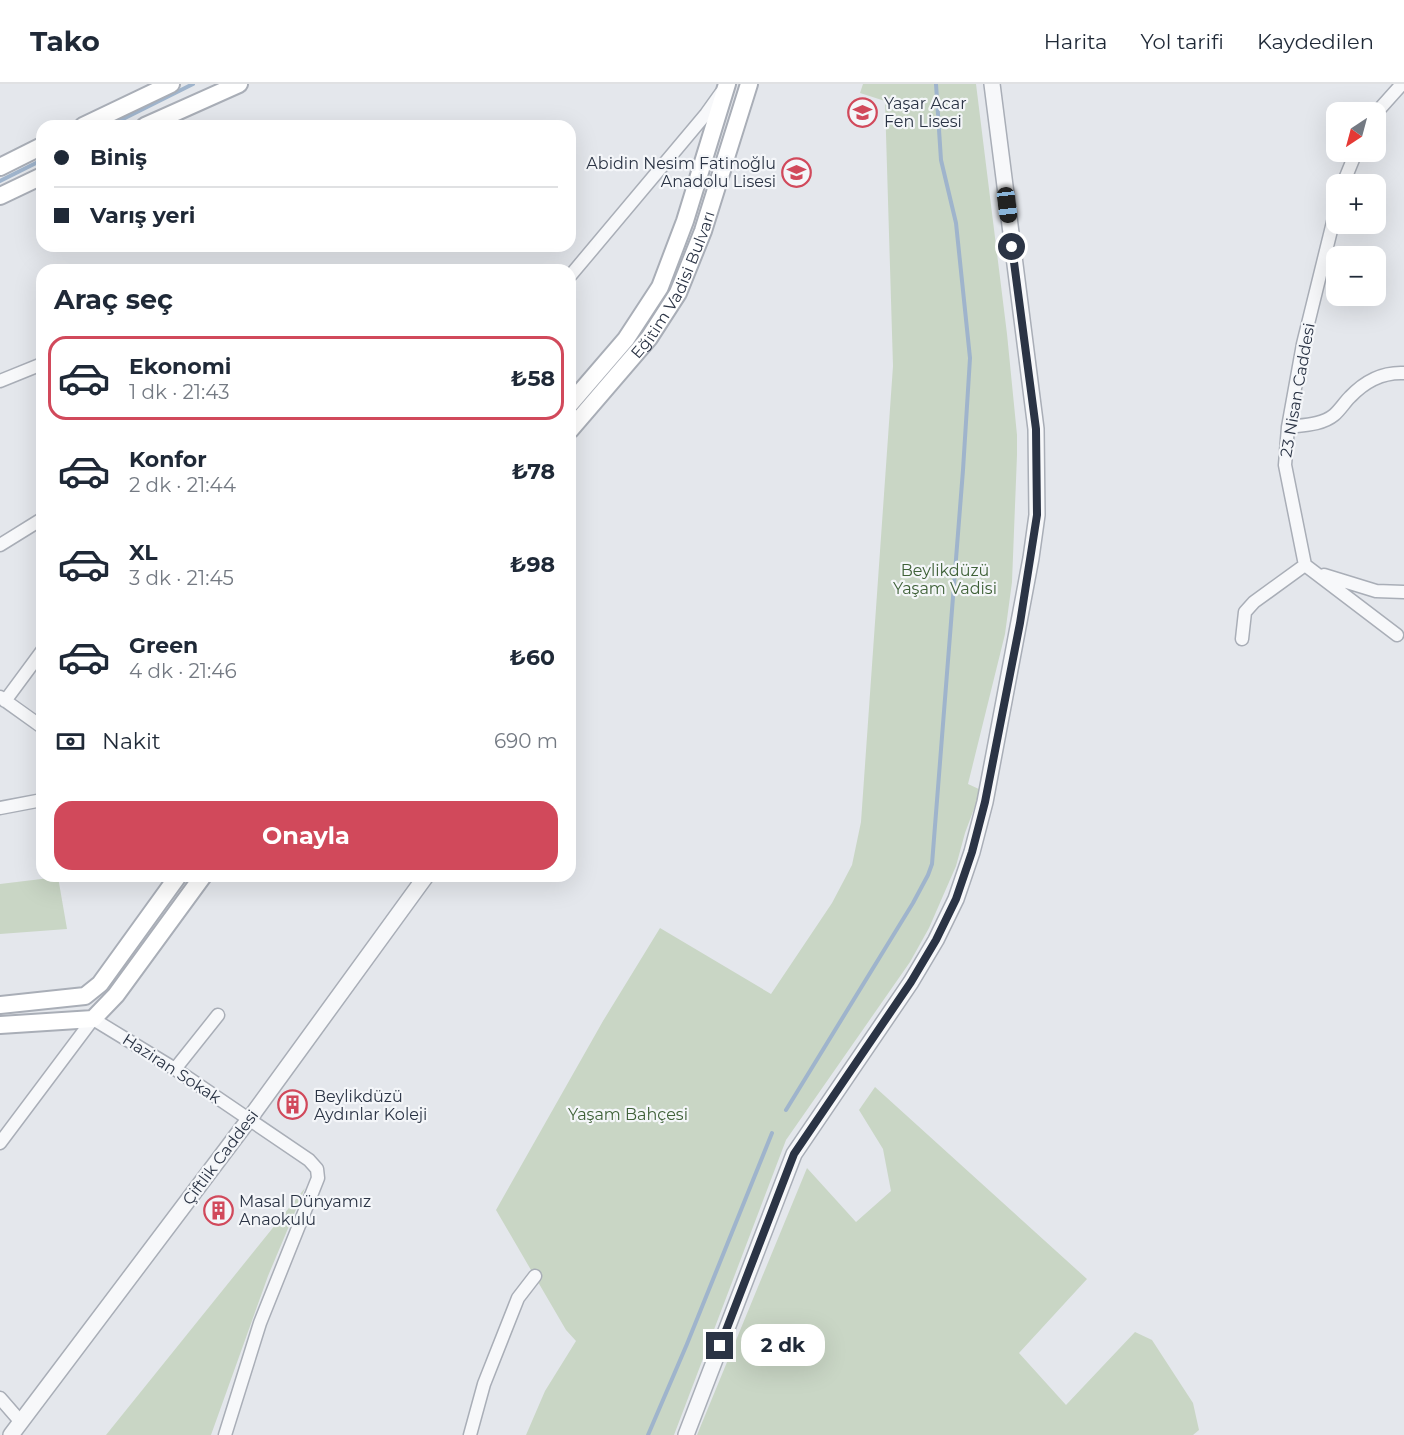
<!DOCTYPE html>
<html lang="tr">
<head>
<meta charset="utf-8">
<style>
  body { margin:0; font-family:Montserrat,sans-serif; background:#f2f2f3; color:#1f2937; height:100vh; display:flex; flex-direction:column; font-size:22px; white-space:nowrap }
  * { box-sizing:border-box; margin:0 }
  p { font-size:20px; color:#747a83 }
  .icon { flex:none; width:33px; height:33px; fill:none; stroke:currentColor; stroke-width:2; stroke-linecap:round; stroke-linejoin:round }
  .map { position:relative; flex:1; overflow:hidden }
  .side { position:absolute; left:36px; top:180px; width:540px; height:618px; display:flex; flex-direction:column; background:#fff; border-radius:18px; box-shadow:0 6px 24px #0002 }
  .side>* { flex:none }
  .banner { position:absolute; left:36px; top:36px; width:540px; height:132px; border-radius:18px; box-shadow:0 6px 24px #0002; display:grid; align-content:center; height:132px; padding:0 18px; background:#fff }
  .needle { width:39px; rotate:216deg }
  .fabs { position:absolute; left:1326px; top:18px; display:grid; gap:12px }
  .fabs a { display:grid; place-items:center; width:60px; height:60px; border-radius:12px; background:#fff; box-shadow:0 6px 24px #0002; font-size:30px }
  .end { position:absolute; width:27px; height:27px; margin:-14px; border:8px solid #2b3445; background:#fff; box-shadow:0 0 0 3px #fff }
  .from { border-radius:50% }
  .bubble { position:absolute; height:42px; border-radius:18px; background:#fff; box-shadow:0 6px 24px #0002; font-size:20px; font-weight:700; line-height:42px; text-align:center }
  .car { position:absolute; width:18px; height:36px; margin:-18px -9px; border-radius:8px; box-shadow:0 0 4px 2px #0007; background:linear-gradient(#222 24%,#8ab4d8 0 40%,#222 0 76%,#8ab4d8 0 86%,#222 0) }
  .banner b { display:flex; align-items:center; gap:21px; height:57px; font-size:22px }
  .banner b+b { border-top:2px solid #e0e1e3 }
  .banner i { width:15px; height:15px; background:#1f2937 }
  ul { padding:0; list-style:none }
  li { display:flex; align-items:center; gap:18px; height:84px; margin:0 12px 9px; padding:0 6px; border:3px solid transparent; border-radius:18px }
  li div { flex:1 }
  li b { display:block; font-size:22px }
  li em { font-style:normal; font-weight:700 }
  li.current { border-color:#d1495b }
  li>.icon { width:54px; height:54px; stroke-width:1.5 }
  h2 { padding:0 18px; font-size:27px; line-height:72px }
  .pay { display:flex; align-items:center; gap:15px; height:66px; padding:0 18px; font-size:22px }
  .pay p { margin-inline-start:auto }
  .action { display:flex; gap:12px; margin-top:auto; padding:12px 18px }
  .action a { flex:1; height:69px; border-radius:18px; background:#d1495b; color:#fff; font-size:24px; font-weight:700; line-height:69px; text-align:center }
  header { display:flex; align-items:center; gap:36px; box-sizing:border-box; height:84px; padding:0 30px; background:#fff; border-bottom:2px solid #e0e1e3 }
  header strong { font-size:28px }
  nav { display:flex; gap:33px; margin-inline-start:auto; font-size:21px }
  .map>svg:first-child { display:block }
  .green { fill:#c9d6c5 }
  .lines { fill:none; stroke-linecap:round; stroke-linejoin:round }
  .stream { stroke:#9fb4cc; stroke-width:4 }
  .minor-casing { stroke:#a9aeb7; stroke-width:15 }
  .tertiary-casing { stroke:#a9aeb7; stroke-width:18 }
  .secondary-casing { stroke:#a9aeb7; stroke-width:20 }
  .minor { stroke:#f7f8fa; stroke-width:12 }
  .tertiary { stroke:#f7f8fa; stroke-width:15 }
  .secondary { stroke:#fff; stroke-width:16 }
  .route { stroke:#2b3445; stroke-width:8 }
  .labels { text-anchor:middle; stroke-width:4.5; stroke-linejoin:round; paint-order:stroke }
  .poi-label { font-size:16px; fill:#2b3445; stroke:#f4f6f9; text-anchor:start }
  .street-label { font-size:16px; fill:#2b3445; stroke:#f4f6f9 }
  .park-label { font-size:16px; fill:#3f6138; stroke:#f4f6f9 }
</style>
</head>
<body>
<header>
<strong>Tako</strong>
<nav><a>Harita</a><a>Yol tarifi</a><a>Kaydedilen</a></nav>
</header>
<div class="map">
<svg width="1404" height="1351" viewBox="0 0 1404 1351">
  <rect width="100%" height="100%" fill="#e4e7ec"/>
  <path class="green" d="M863 0H976L1007 250 1017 351V371L1012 498 1005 550 968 700 981 706 965 749 956 782 929 844 910 878 786 1056 674 1351H526L545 1307 576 1257 566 1246 496 1126 603 937 660 844 771 910 832 819 852 781 861 738 893 282 885 17 860 9Z
    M58 793 67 845 0 850V800Z
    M875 1003 1087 1195 1019 1269 1066 1321 1135 1248 1152 1256 1193 1319 1199 1346 1193 1351H697L807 1084 856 1138 891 1107 883 1065 859 1026Z
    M305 1104 268 1192 211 1351H106Z"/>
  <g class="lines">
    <path class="stream" d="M109 42 193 0
      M0 97 42 76
      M786 1026 913 819 928 791 932 780 963 386 970 274 956 139 941 76 936 0
      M648 1351 687 1260 772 1049"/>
    <defs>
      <path id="minor" d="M1376 29 1402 0
        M1343 100 1356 68
        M1336 126 1303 260 1288 343 1285 381 1305 481 1397 551
        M570 192 706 30 721 9
        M0 297 42 280
        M1288 343C1303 341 1322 341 1334 331 1340 326 1344 319 1350 313 1365 297 1382 288 1404 289
        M0 461 42 435
        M1324 491 1376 507 1404 508
        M1242 555 1245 528 1254 518 1305 481
        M0 613 42 643
        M5 617 42 567
        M0 724 42 716
        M93 935 175 985 309 1076 317 1085 318 1094 260 1239 225 1351
        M175 985 218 931
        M0 1059 93 935
        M0 1314 20 1337
        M470 1351 484 1300 518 1214 535 1192"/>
      <path id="tertiary" d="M11 1351 250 1034 426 792
        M686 1351 794 1070 911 898 936 856 956 815 972 768 985 718 1031 474 1037 431 1036 345 992 0"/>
      <g id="secondary">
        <path d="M83 42 171 0"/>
        <path d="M145 42 239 0"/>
        <path d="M0 83 42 62"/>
        <path d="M0 112 42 92"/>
        <path d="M570 320 626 255 660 203 685 137 727 0"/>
        <path id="s1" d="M570 346 649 254 678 209 703 147 749 0"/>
        <path d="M0 921 85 912 100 900 178 792"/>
        <path d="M0 941 93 935 116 911 203 792"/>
      </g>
    </defs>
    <use href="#minor" class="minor-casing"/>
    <use href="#tertiary" class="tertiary-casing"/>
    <use href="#secondary" class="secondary-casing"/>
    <use href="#minor" class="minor"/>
    <use href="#tertiary" class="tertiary"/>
    <use href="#secondary" class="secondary"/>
  </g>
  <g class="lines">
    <path class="route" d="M720 1262 794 1070 911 898 936 856 956 815 972 768 985 718 1020 539 1037 431 1036 345 1012 163"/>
  </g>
  <defs>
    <symbol id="school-ring" viewBox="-11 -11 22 22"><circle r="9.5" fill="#f4f6f9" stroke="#d1495b" stroke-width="1.5"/><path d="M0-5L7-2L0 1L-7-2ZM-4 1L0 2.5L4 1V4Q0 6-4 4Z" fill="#d1495b"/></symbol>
    <symbol id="building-ring" viewBox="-11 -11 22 22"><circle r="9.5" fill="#f4f6f9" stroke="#d1495b" stroke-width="1.5"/><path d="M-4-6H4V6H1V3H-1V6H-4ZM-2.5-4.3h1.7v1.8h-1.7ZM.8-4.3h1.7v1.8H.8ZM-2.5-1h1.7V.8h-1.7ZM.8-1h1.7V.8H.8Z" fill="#d1495b"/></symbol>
  </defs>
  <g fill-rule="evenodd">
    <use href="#school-ring" x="846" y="12" width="33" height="33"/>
    <use href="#school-ring" x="780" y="72" width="33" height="33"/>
    <use href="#building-ring" x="276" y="1004" width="33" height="33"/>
    <use href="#building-ring" x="202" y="1110" width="33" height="33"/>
  </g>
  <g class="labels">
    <g class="poi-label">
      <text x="884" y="25">Yaşar Acar<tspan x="884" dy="18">Fen Lisesi</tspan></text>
      <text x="776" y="85" text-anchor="end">Abidin Nesim Fatinoğlu<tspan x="776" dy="18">Anadolu Lisesi</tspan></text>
      <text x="314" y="1018">Beylikdüzü<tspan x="314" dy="18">Aydınlar Koleji</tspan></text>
      <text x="239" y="1123">Masal Dünyamız<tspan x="239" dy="18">Anaokulu</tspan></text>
    </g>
    <g class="street-label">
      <text dy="6" stroke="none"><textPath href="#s1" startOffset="180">Eğitim Vadisi Bulvarı</textPath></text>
      <text transform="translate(1297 306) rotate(-80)" y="6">23 Nisan Caddesi</text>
      <text transform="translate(172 984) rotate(33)" y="6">Haziran Sokak</text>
      <text transform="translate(220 1073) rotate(-53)" y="6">Çiftlik Caddesi</text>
    </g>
    <g class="park-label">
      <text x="945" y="492">Beylikdüzü<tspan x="945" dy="18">Yaşam Vadisi</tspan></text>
      <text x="628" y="1036">Yaşam Bahçesi</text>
    </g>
  </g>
</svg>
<div class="fabs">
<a><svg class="needle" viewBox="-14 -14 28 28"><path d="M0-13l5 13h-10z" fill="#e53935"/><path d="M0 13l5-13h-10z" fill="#747a83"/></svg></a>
<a>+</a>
<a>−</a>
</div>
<i class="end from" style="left:1012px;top:163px"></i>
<i class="end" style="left:720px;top:1262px"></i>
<div class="bubble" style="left:741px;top:1240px;width:84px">2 dk</div>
<i class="car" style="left:1007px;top:121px;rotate:173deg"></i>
<div class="banner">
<b><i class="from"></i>Biniş</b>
<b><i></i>Varış yeri</b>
</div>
<section class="side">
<h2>Araç seç</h2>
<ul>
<li class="current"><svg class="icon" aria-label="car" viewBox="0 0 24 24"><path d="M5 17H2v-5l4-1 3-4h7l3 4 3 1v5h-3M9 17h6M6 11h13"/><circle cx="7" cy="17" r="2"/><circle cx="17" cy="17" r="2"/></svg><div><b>Ekonomi</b><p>1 dk · 21:43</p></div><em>₺58</em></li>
<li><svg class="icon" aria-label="car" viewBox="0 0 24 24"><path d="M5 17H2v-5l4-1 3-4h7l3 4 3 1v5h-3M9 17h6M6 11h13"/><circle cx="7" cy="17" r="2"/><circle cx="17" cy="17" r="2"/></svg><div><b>Konfor</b><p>2 dk · 21:44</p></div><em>₺78</em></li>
<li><svg class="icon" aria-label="car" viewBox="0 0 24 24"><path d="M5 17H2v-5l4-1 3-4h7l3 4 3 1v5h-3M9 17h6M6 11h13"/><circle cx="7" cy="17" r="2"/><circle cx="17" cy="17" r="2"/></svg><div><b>XL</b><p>3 dk · 21:45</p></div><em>₺98</em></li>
<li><svg class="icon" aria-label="car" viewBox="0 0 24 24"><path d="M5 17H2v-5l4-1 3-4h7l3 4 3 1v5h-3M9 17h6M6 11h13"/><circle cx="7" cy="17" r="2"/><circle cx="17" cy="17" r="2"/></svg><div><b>Green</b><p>4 dk · 21:46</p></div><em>₺60</em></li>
</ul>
<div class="pay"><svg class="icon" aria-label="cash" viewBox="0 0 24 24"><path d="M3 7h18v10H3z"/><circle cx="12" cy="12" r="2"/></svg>Nakit<p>690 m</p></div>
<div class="action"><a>Onayla</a></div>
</section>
</div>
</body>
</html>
